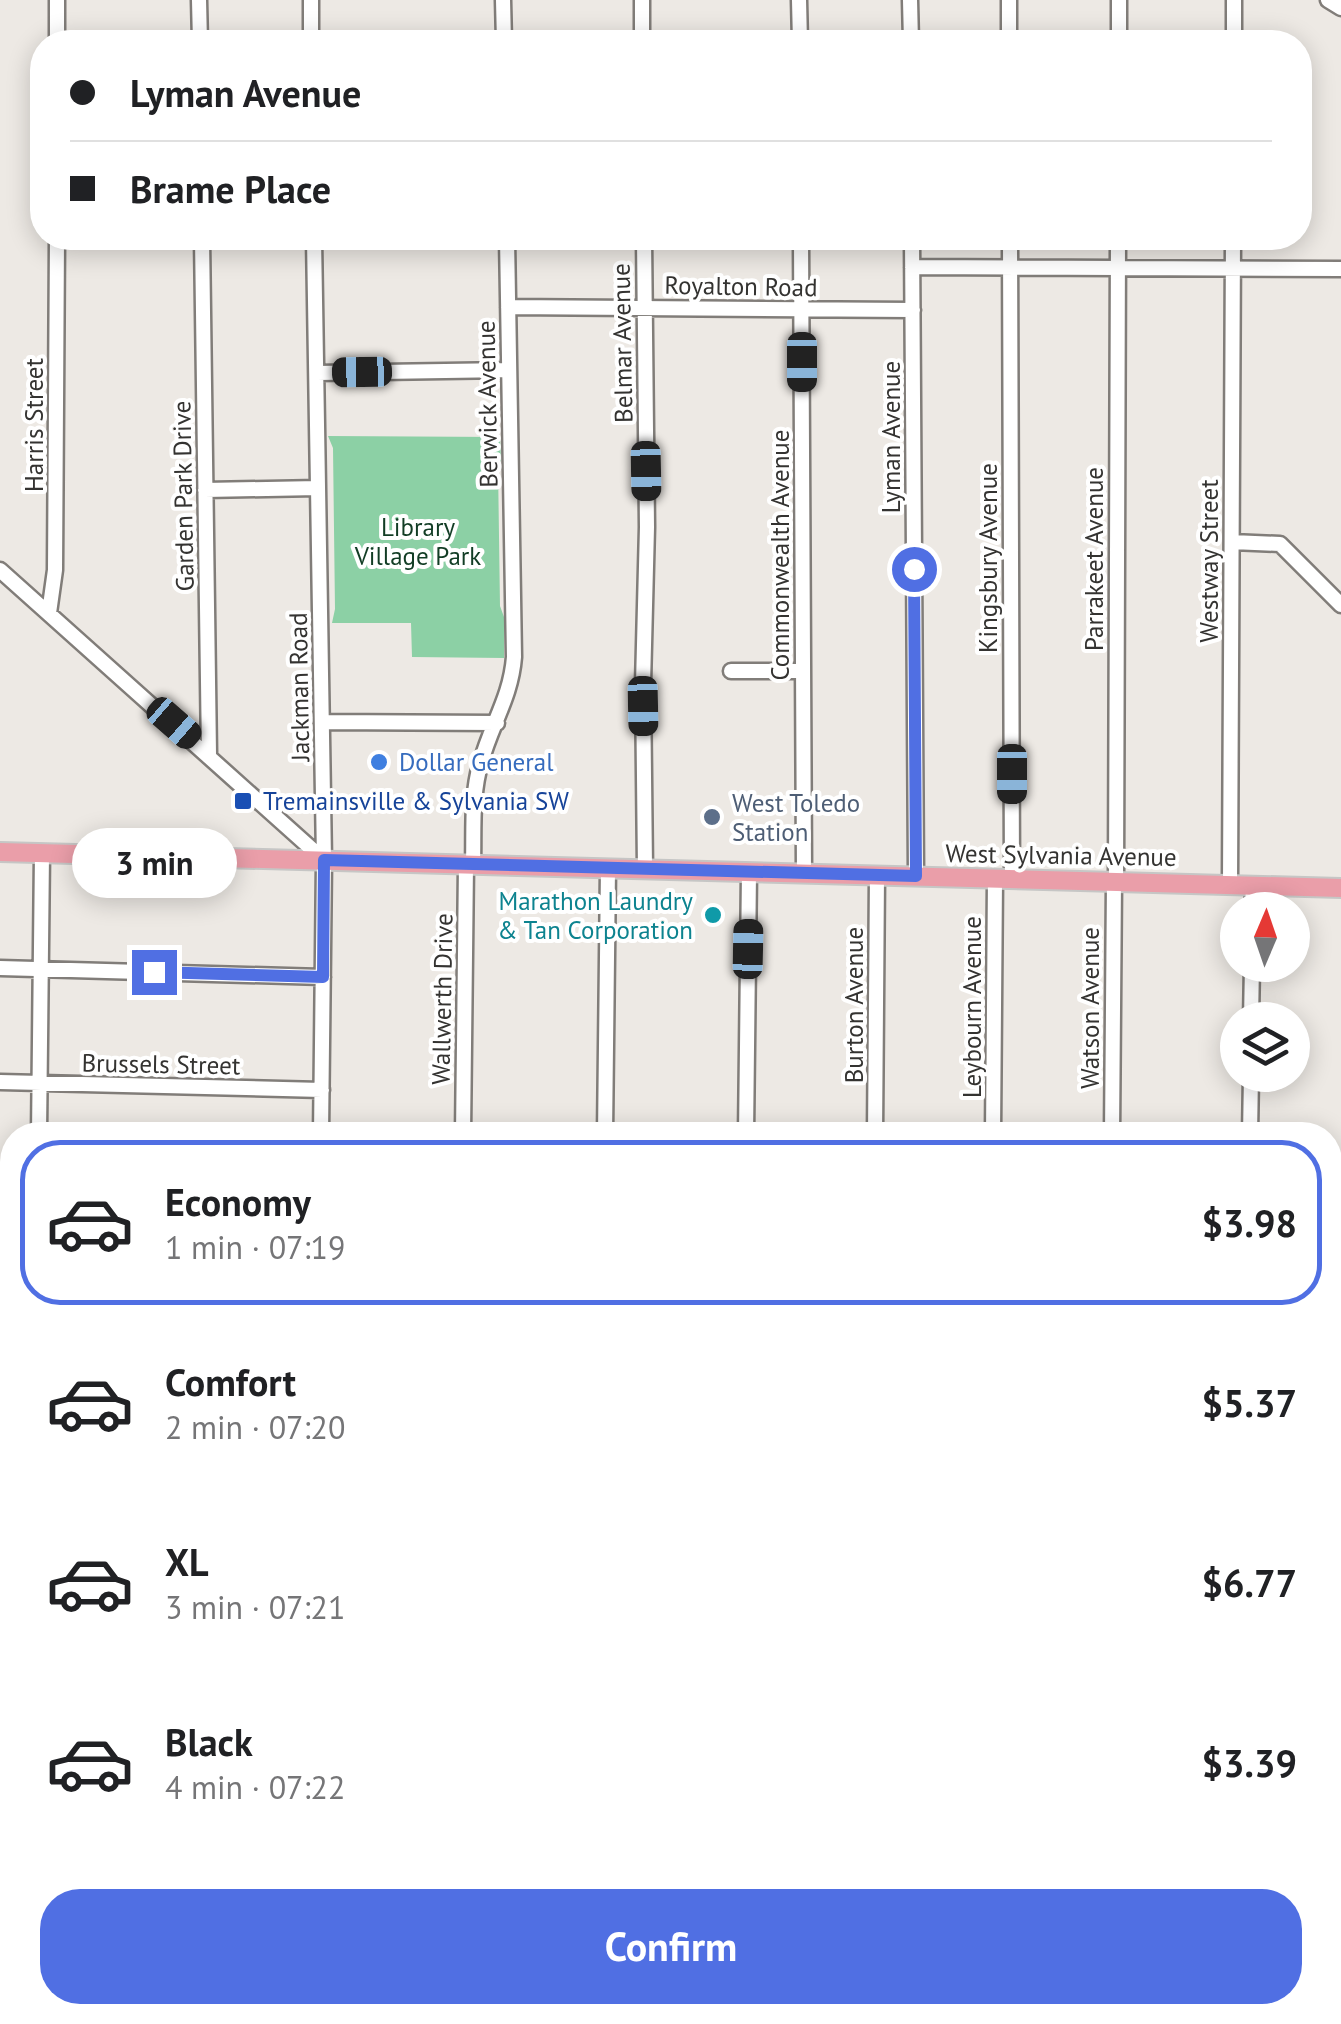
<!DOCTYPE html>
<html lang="en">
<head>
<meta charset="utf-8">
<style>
  body { margin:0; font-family:"PT Sans",sans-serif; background:#f6f6f6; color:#202124; height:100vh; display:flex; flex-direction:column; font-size:38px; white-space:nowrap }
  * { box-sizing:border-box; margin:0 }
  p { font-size:32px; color:#757577 }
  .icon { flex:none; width:55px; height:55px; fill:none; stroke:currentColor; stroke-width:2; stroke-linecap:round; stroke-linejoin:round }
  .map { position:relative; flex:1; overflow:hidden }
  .details { position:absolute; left:0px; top:1122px; width:1342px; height:902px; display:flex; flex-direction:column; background:#fff; border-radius:40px 40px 0 0; box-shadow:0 5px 25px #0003 }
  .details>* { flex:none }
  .banner { position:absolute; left:30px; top:30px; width:1282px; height:220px; border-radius:40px; box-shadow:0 5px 25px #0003; display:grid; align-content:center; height:220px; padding:0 40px; background:#fff }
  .needle { width:65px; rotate:2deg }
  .controls { position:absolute; left:1220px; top:892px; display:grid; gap:20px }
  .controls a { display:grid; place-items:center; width:90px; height:90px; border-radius:50%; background:#fff; box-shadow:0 5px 25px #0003; font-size:50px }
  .end { position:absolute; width:45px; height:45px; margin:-22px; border:12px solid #506fe3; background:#fff; box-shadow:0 0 0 5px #fff }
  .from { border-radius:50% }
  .bubble { position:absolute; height:70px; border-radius:35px; background:#fff; box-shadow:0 5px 25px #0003; font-size:32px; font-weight:700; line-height:70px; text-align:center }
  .car { position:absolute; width:30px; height:60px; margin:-30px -15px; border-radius:12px; box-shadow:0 0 8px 2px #0007; background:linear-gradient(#222 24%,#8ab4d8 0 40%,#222 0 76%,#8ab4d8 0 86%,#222 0) }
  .banner b { display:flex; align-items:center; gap:35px; height:95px; font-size:38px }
  .banner b+b { border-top:2px solid #e0e0e0 }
  .banner i { width:25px; height:25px; background:#202124 }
  ul { padding:18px 0 0; list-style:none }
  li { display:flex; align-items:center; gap:30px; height:165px; margin:0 20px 15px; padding:0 20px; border:5px solid transparent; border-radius:40px }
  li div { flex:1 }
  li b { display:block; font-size:38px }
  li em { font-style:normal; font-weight:700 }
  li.current { border-color:#506fe3 }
  li>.icon { width:90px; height:90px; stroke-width:1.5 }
  .primary-button { display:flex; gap:20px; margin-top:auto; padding:20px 40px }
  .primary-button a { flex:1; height:115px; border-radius:40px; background:#506fe3; color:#fff; font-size:40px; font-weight:700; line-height:115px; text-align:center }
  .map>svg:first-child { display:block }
  .green { fill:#8cd0a5 }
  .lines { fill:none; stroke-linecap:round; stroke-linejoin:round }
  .minor-casing { stroke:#817d79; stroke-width:19 }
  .major-casing { stroke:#c6c6c5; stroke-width:22 }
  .minor { stroke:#fff; stroke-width:14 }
  .major { stroke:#ea9ea9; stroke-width:18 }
  .route { stroke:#506fe3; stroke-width:12 }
  .shop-dot { fill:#3f7fe0; stroke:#fff; stroke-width:4 }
  .transit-dot { fill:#1a4fb4; stroke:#fff; stroke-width:4 }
  .service-dot { fill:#5c6f8a; stroke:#fff; stroke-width:4 }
  .culture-dot { fill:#0f9aa8; stroke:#fff; stroke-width:4 }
  .labels { text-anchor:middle; stroke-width:8; stroke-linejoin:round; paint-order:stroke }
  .street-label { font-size:25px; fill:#343331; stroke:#fff }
  .park-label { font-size:25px; fill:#123d25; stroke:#fff }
  .shop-label { font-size:25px; fill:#366cbe; stroke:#fff; text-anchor:start }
  .transit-label { font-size:25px; fill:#164399; stroke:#fff; text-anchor:start }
  .service-label { font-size:25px; fill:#4e5e75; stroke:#fff; text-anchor:start }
  .culture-label { font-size:25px; fill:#0d838f; stroke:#fff; text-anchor:end }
</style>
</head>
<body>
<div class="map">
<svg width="1341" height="2024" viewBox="0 0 1341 2024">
  <rect width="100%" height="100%" fill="#ede9e4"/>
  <path class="green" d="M328 436 500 437 501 460 498 466 500 606 504 617V658L412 657 411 623H332L335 609 333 448Z
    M393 2013 897 2021 900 2024H374Z"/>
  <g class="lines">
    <defs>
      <path id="minor" d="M57 0V42
        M199 0 200 42
        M311 0V42
        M503 0 504 42
        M642 0V42
        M799 0 800 42
        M910 0 911 42
        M1009 0V42
        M1328 0 1341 8
        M1119 42V0
        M1234 42V0
        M202 238 209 754
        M314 238 324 860 321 1135
        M644 238 647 527 643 684 645 869
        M801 238 804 873
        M912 238 916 876
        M1010 238 1012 879
        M912 267 1341 269
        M508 307 913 310
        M317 373 509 370
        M205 490 318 488
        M1232 542 1280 544 1341 605
        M0 570 324 860
        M49 613 55 570 57 238
        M731 671H803
        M323 722 497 723
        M473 864C474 830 471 795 481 762 491 725 511 697 514 657L507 238
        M1116 881 1118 238
        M1230 884 1233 238
        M1252 910 1253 885
        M0 968 323 977
        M1251 1020 1252 965
        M0 1082 322 1090
        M39 1135 42 853
        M463 1135 466 864
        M605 1135 608 868
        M746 1135 749 872
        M875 1135 877 875
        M993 1135 995 878
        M1112 1135 1114 881
        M1250 1135 1251 1075
        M0 1197H12
        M0 1311H12
        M0 1423H12
        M1330 1444H1341
        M0 1551H12
        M0 1679H12
        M0 1806H12
        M0 1932 12 1933
        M1038 2012 1341 2016
        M29 2024V2012
        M312 2024V2012
        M332 2024 349 2012"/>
      <path id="major" d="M0 852 1341 888"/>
    </defs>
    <use href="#minor" class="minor-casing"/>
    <use href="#major" class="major-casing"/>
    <use href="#minor" class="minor"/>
    <use href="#major" class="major"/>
  </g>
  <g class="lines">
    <path class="route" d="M154 972 323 977 324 860 916 876 914 569"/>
  </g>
  <circle class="shop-dot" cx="379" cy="762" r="10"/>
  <rect class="transit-dot" x="233" y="791" width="20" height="20" rx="5"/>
  <circle class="service-dot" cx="712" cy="817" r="10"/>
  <circle class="culture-dot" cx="713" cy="915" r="10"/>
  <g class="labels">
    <g class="street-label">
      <text transform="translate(741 286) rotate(1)" y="9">Royalton Road</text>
      <text transform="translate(622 343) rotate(-91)" y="9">Belmar Avenue</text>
      <text transform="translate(487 404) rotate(-91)" y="9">Berwick Avenue</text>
      <text transform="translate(34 425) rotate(-90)" y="9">Harris Street</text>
      <text transform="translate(891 437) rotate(-90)" y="9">Lyman Avenue</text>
      <text transform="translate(183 496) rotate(-91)" y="9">Garden Park Drive</text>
      <text transform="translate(780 555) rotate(-90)" y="9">Commonwealth Avenue</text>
      <text transform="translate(988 558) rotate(-90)" y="9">Kingsbury Avenue</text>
      <text transform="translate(1094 559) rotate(-90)" y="9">Parrakeet Avenue</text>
      <text transform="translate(1209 561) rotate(-90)" y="9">Westway Street</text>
      <text transform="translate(299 687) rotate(-91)" y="9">Jackman Road</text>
      <text transform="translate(1061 855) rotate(1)" y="9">West Sylvania Avenue</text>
      <text transform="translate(442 999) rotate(-89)" y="9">Wallwerth Drive</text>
      <text transform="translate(854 1005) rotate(-90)" y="9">Burton Avenue</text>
      <text transform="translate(972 1007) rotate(-90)" y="9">Leybourn Avenue</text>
      <text transform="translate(1090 1008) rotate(-90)" y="9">Watson Avenue</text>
      <text transform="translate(161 1064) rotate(1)" y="9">Brussels Street</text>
    </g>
    <g class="park-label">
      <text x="418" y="536">Library<tspan x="418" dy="29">Village Park</tspan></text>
    </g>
    <g class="shop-label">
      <text x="399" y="771">Dollar General</text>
    </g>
    <g class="transit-label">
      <text x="263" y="810">Tremainsville &amp; Sylvania SW</text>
    </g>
    <g class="service-label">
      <text x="732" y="812">West Toledo<tspan x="732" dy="29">Station</tspan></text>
    </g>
    <g class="culture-label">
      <text x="693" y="910">Marathon Laundry<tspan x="693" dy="29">&amp; Tan Corporation</tspan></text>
    </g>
  </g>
</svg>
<div class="controls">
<a><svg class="needle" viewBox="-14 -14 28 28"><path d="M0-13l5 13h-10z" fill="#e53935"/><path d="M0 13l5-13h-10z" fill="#757577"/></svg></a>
<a><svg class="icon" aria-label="layers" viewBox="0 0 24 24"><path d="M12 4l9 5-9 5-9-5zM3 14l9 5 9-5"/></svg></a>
</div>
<i class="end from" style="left:914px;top:569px"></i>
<i class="end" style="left:154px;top:972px"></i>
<div class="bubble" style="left:72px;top:828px;width:165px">3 min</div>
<i class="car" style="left:802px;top:362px;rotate:180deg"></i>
<i class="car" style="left:362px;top:372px;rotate:269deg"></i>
<i class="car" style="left:646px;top:471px;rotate:179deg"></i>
<i class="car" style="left:643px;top:706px;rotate:179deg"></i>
<i class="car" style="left:174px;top:723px;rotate:131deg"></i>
<i class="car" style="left:1012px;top:774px;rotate:180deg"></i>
<i class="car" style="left:748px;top:949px;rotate:1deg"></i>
<div class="banner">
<b><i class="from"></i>Lyman Avenue</b>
<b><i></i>Brame Place</b>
</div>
<section class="details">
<ul>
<li class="current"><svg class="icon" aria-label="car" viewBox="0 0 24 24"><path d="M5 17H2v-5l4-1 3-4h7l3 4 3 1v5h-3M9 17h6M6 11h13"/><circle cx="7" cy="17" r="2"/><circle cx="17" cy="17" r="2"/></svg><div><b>Economy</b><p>1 min · 07:19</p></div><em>$3.98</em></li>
<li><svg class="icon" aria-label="car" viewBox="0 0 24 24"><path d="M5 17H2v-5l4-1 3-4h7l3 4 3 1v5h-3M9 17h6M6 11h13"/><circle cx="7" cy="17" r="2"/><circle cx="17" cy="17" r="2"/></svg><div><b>Comfort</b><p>2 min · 07:20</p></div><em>$5.37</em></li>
<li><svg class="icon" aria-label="car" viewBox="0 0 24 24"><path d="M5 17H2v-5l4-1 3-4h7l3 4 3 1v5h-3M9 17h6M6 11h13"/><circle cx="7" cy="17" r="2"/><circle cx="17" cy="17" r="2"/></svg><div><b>XL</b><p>3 min · 07:21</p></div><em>$6.77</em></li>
<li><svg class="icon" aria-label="car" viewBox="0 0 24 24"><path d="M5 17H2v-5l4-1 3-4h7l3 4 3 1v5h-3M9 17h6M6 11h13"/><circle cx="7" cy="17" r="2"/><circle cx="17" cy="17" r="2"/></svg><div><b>Black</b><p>4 min · 07:22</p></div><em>$3.39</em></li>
</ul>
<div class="primary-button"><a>Confirm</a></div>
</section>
</div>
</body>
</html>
